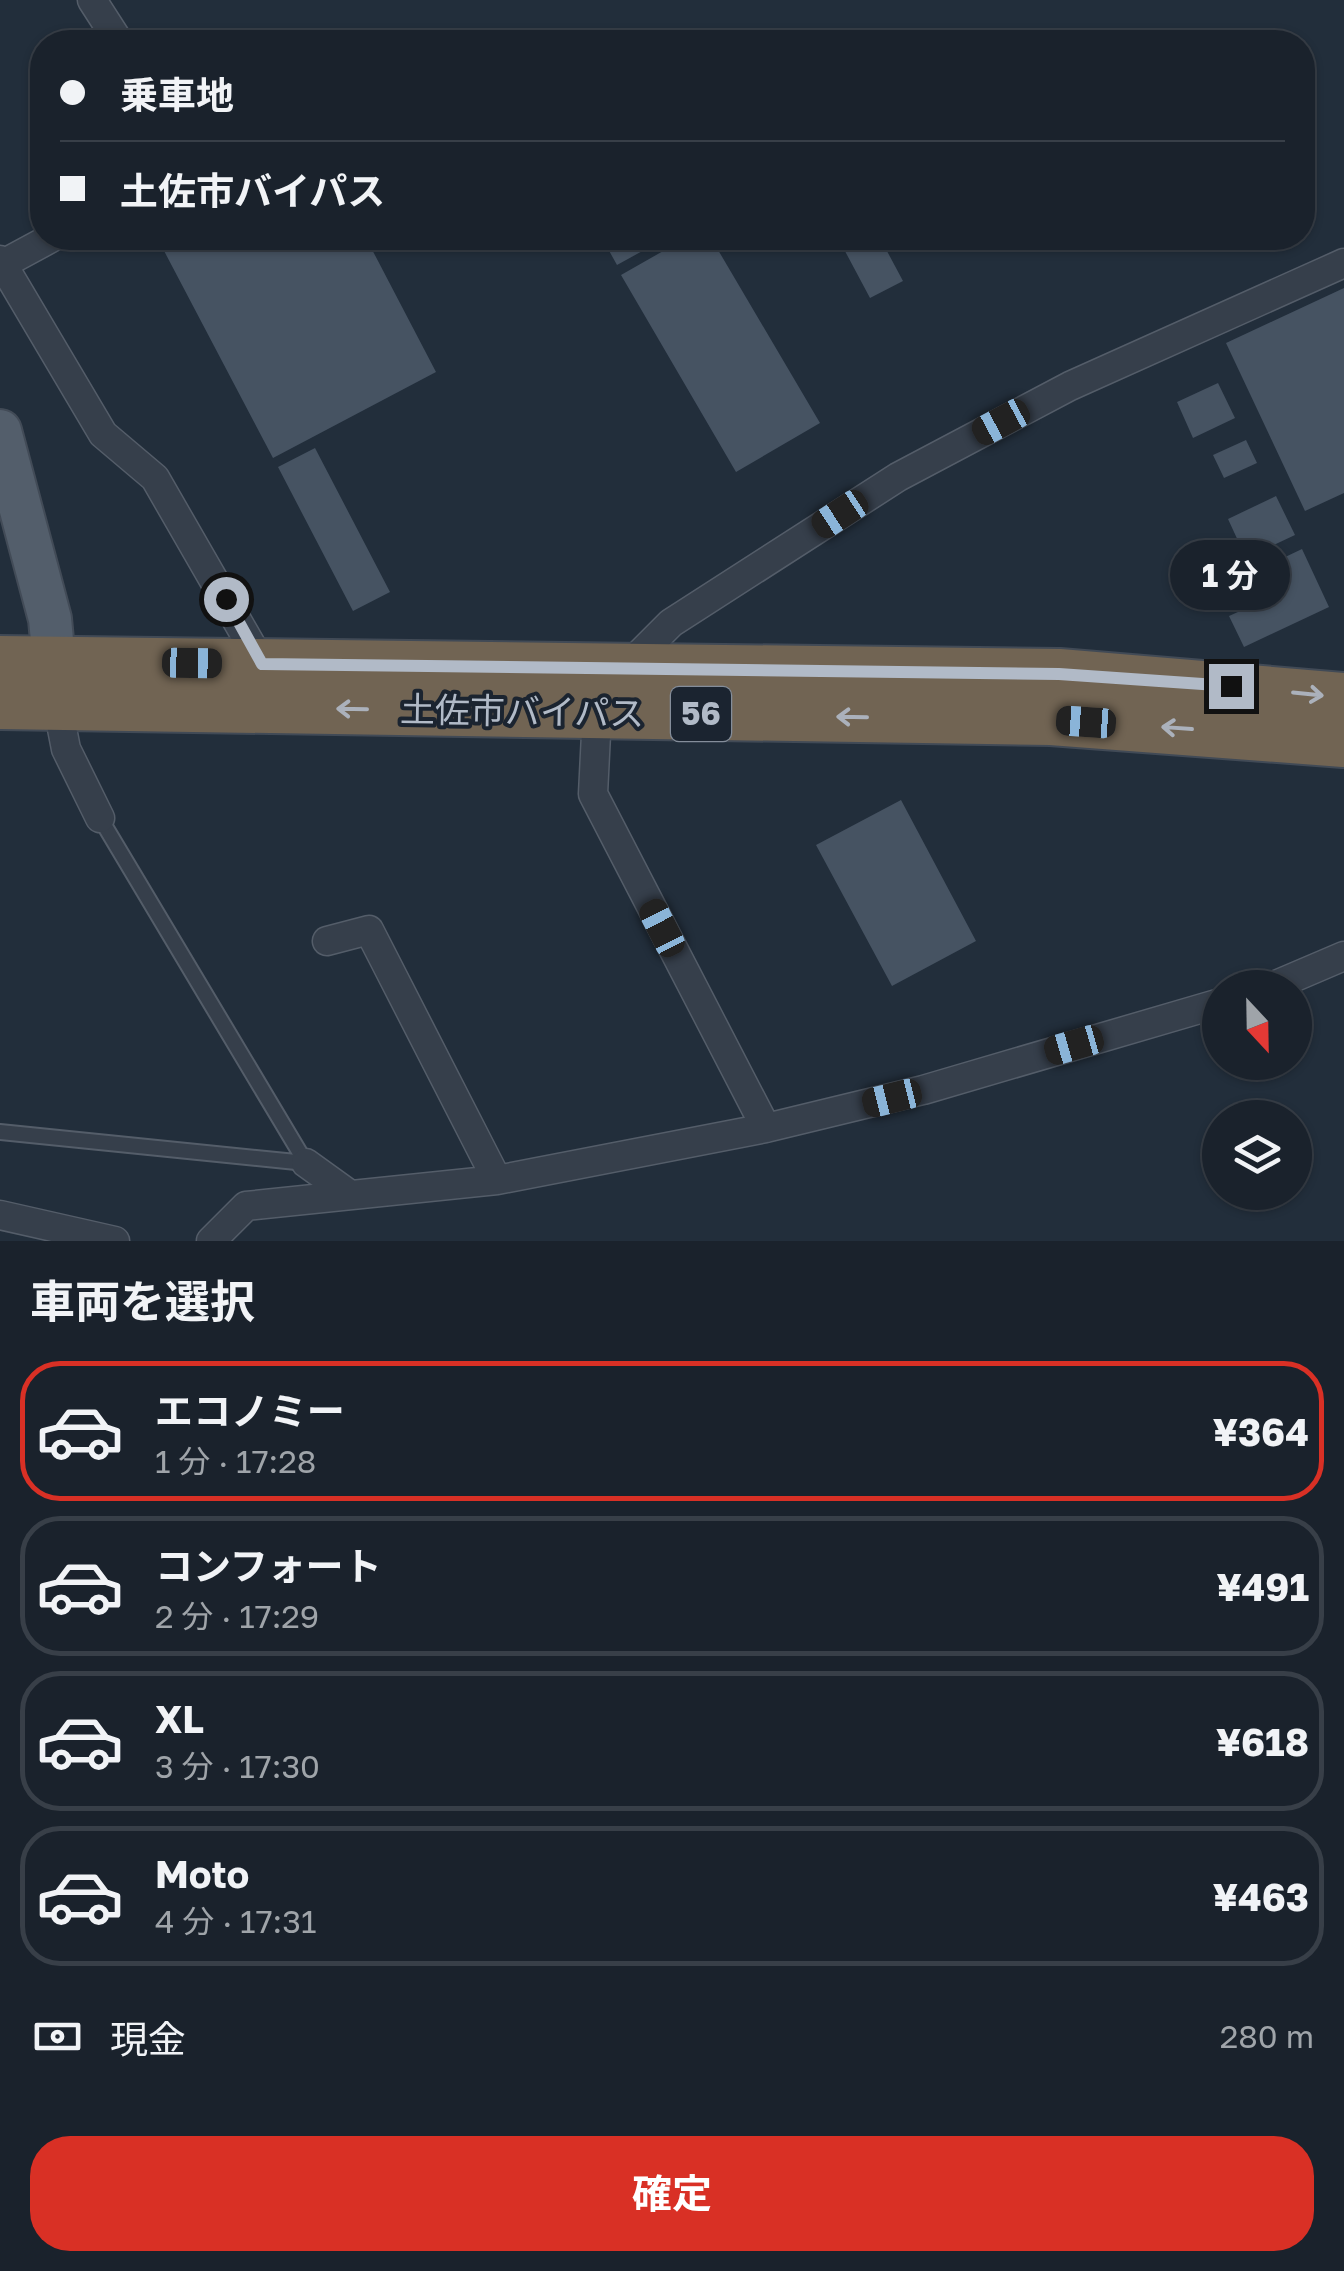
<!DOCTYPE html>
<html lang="ja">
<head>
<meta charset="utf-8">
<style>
  body { margin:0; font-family:"Golos Text","Noto Sans JP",sans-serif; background:#272f38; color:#f1f3f6; height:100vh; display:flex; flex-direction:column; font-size:38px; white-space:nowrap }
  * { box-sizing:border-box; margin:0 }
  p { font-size:32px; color:#9fa4a9 }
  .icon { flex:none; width:55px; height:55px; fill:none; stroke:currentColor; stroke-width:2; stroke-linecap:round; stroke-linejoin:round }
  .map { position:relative; height:1241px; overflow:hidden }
  .details { display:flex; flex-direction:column; background:#1a222c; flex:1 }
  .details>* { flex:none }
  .top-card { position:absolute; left:30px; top:30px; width:1285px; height:220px; border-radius:40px; box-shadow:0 2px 8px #0004,0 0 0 2px #383f48; display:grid; align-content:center; height:220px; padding:0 30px; background:#1a222c }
  .needle { width:65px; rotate:158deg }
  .buttons { position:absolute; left:1202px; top:970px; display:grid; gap:20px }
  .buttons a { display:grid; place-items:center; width:110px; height:110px; border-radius:50%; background:#1a222c; box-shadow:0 2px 8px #0004,0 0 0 2px #383f48; font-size:50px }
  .end { position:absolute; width:45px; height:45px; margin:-22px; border:12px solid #b1bac7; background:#111; box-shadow:0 0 0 5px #111 }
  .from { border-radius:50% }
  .bubble { position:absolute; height:70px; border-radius:35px; background:#1a222c; box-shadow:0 2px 8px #0004,0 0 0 2px #383f48; font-size:32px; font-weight:700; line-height:70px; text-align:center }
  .car { position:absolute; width:30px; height:60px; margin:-30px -15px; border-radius:12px; box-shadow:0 0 8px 2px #0007; background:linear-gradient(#222 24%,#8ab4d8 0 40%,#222 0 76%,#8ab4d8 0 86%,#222 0) }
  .top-card b { display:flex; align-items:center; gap:35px; height:95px; font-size:38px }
  .top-card b+b { border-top:2px solid #383f48 }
  .top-card i { width:25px; height:25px; background:#f1f3f6 }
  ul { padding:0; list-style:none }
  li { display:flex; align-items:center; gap:30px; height:140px; margin:0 20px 15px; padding:0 10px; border:5px solid #383f48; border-radius:40px }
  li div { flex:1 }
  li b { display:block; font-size:38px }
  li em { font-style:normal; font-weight:700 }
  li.selected { border-color:#d93025 }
  li>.icon { width:90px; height:90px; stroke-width:1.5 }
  h2 { padding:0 30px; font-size:45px; line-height:120px }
  .pay { display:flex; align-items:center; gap:25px; height:110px; padding:0 30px; font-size:38px }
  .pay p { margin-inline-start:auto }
  .cta { display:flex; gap:20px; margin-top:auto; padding:20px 30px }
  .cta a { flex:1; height:115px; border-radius:40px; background:#d93025; color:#fff; font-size:40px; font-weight:700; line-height:115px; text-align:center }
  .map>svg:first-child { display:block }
  .building { fill:#465362 }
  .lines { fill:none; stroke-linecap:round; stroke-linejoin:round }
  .lane-casing { stroke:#545d69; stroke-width:18 }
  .street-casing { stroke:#545d69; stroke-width:31 }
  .primary-casing { stroke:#424b57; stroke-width:46 }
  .highway-casing { stroke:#414a56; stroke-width:54 }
  .lane { stroke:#363f4b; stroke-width:14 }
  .street { stroke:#363f4b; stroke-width:28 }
  .primary { stroke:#535e6b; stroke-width:42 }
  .highway { stroke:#716453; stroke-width:50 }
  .oneway { stroke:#abb1bb }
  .route { stroke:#b1bac7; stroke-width:12 }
  .labels { text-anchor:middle; stroke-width:8; stroke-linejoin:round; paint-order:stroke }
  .shield { fill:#1b2430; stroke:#848d9a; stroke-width:2.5 }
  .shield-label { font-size:32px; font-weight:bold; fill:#b1bac7 }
  .street-label { font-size:35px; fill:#b1bac7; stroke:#1b2430 }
</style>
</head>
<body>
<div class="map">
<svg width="1344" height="1241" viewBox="0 0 1344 1241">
  <rect width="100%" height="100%" fill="#222e3b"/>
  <path class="building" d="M181 238H366L436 372 273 458 162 247Z
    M602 238H666L617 265Z
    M686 238H711L820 423 736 472 621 275Z
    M838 238H880L903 281 870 298Z
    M1344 288V493L1305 511 1226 343Z
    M1218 383 1235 418 1193 438 1177 402Z
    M1246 440 1257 463 1224 478 1213 455Z
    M315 448 390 592 353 611 278 467Z
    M1276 496 1295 535 1246 558 1228 519Z
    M1302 549 1329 607 1244 647 1229 616 1258 603 1245 576Z
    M901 800 976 941 892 986 816 845Z"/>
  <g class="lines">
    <defs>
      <path id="lane" d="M100 818 306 1163
        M0 1132 306 1163"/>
      <path id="street" d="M92 0 119 42
        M0 260 103 434 155 478 262 664
        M5 263 51 238
        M57 703 66 749 100 818
        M327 941 369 930 497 1180
        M1269 988 1344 956
        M766 1128 593 794 597 714 624 670 671 623 898 477 1070 386 1344 263
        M306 1163 349 1194
        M0 1215 115 1241
        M211 1241 246 1206 497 1180 766 1128 923 1090 1220 1003"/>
      <path id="primary" d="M0 431 50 619 57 693"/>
      <path id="highway" d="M0 661 1059 674 1344 698
        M0 704 1051 720 1344 742"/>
    </defs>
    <use href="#lane" class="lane-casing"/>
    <use href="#street" class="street-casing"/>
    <use href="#primary" class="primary-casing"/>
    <use href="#highway" class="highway-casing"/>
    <use href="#lane" class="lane"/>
    <use href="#street" class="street"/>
    <use href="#primary" class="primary"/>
    <use href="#highway" class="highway"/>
  </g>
  <defs><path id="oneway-shaft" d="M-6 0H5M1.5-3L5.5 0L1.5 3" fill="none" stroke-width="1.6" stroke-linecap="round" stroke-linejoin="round" transform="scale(2.5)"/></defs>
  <g class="oneway">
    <use href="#oneway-shaft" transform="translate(1308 694) rotate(6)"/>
    <use href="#oneway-shaft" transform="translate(352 709) rotate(-179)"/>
    <use href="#oneway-shaft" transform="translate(852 717) rotate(-179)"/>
    <use href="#oneway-shaft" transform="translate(1177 728) rotate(-176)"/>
  </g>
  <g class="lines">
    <path class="route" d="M226 599 262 664 1059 674 1231 686"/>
  </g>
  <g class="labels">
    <rect class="shield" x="671" y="687" width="60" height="54" rx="8"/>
    <g class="shield-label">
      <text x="701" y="725">56</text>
    </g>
    <g class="street-label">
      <text transform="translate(522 712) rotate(1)" y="12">土佐市バイパス</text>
    </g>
  </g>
</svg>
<div class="buttons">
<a><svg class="needle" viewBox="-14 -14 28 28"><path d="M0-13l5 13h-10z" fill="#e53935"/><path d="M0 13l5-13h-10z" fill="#9fa4a9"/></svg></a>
<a><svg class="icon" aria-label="layers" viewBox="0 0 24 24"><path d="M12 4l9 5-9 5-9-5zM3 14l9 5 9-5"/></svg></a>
</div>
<i class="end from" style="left:226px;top:599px"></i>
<i class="end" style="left:1231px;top:686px"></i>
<div class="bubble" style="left:1170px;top:540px;width:120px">1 分</div>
<i class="car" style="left:1001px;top:422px;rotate:242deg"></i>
<i class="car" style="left:840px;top:514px;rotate:237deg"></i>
<i class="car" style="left:192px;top:663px;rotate:91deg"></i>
<i class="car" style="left:1086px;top:722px;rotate:274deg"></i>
<i class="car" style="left:662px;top:928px;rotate:333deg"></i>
<i class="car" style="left:1074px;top:1045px;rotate:254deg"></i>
<i class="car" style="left:892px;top:1098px;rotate:256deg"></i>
<div class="top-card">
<b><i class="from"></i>乗車地</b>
<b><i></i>土佐市バイパス</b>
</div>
</div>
<section class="details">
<h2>車両を選択</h2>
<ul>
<li class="selected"><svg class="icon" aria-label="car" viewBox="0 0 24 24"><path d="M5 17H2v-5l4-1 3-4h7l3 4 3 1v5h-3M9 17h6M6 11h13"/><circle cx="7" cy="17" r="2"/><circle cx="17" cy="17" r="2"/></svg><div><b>エコノミー</b><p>1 分 · 17:28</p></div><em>¥364</em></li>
<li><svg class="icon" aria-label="car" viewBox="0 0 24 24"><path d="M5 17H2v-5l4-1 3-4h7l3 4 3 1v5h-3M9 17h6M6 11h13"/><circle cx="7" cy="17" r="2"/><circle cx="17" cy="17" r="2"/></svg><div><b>コンフォート</b><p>2 分 · 17:29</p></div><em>¥491</em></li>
<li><svg class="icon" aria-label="car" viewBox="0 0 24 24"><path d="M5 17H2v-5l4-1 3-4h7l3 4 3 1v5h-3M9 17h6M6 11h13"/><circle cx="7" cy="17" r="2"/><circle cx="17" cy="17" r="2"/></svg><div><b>XL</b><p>3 分 · 17:30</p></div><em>¥618</em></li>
<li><svg class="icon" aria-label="car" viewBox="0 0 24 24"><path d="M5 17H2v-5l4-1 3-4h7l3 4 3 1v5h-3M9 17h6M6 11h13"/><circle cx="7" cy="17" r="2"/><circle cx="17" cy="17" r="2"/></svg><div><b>Moto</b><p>4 分 · 17:31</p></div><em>¥463</em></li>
</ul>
<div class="pay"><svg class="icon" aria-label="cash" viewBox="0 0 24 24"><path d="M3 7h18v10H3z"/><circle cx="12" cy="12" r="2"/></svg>現金<p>280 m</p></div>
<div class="cta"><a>確定</a></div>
</section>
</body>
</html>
